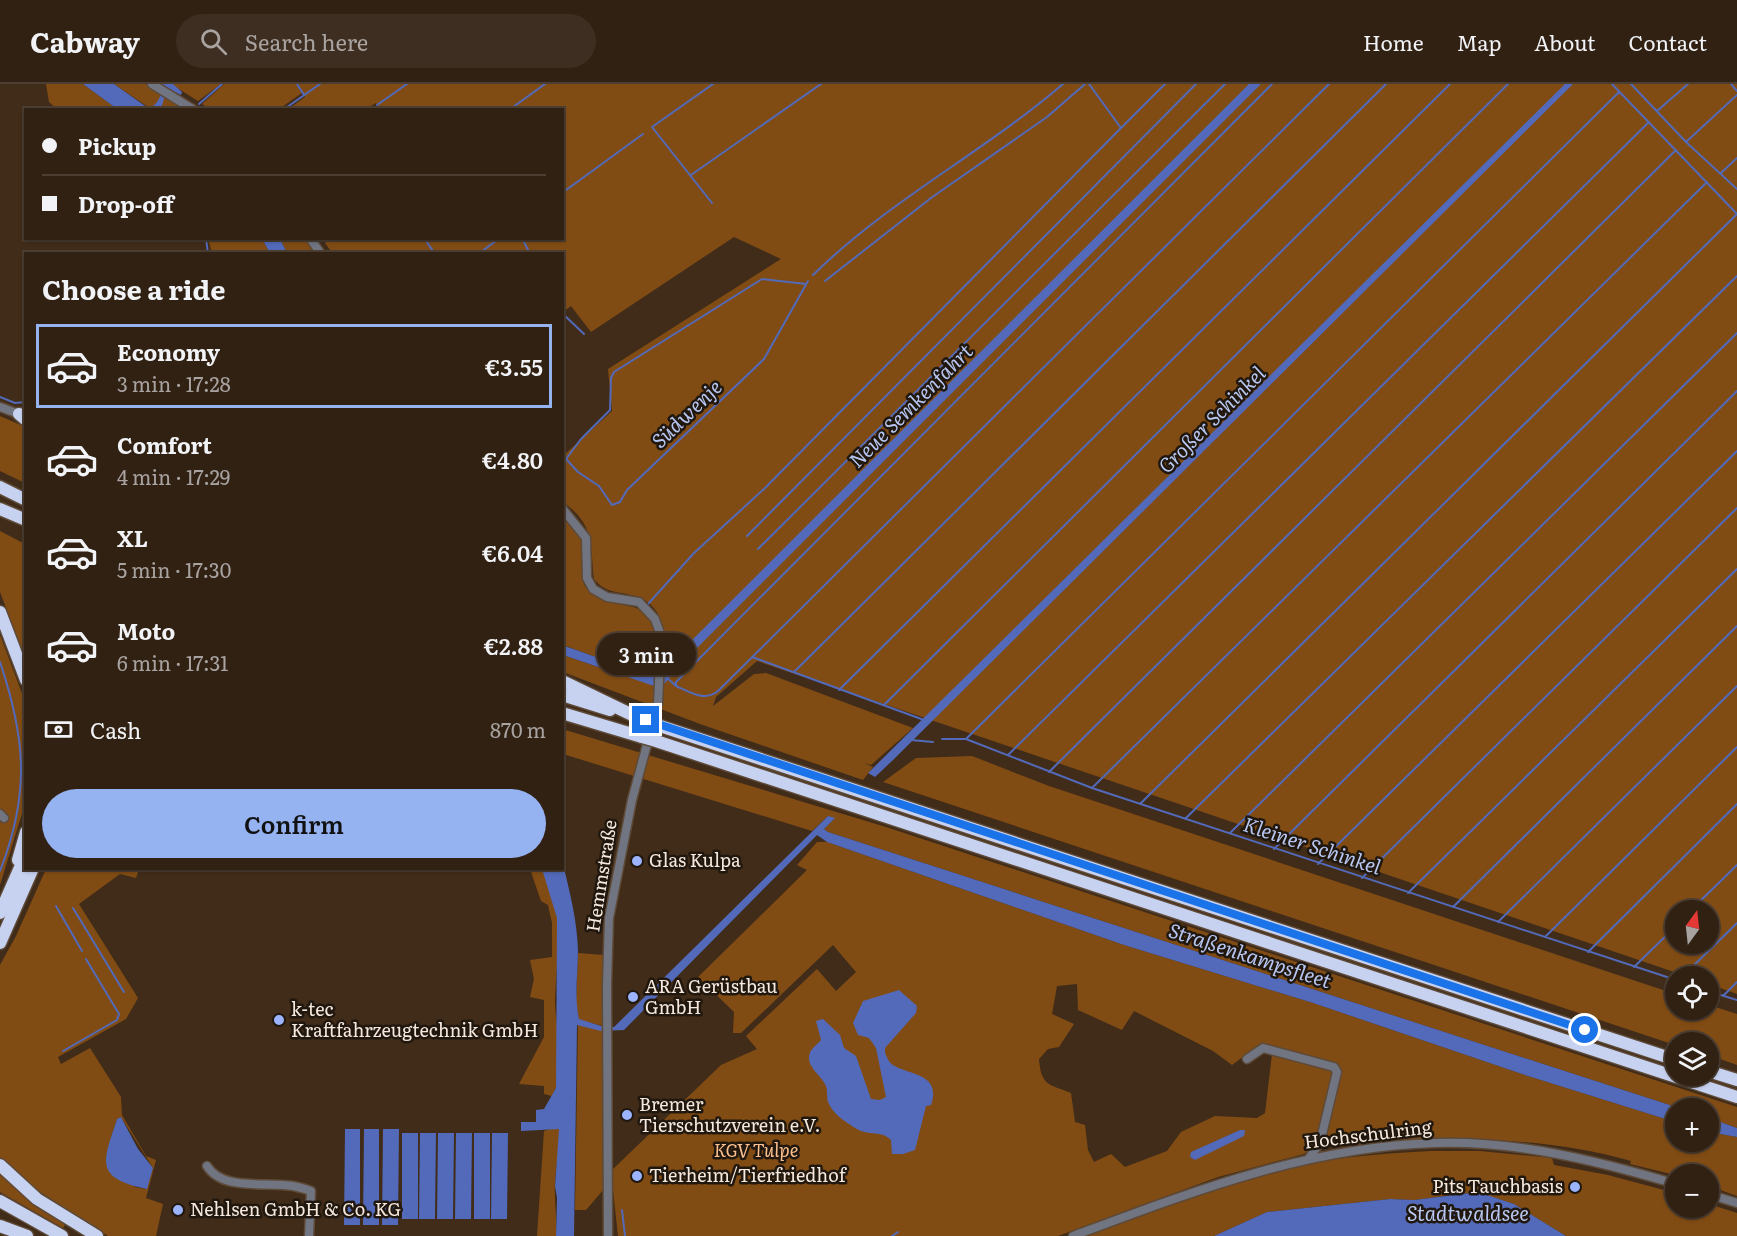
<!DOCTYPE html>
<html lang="en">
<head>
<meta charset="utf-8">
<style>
  body { margin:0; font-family:Literata,serif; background:#3d2e21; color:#f1f3f6; height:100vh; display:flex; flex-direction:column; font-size:22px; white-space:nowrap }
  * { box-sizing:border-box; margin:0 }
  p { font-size:20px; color:#a8a3a0 }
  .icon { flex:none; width:33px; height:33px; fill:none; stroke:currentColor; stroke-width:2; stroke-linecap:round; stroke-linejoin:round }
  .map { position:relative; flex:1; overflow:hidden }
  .panel { position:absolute; left:24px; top:168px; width:540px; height:618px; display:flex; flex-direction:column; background:#312113; border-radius:0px; box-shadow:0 2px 4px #0004,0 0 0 2px #4c3e33 }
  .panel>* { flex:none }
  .guide { position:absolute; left:24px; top:24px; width:540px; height:132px; border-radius:0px; box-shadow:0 2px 4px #0004,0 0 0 2px #4c3e33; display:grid; align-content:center; height:132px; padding:0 18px; background:#312113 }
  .needle { width:39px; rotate:15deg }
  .fabs { position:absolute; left:1665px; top:816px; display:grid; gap:12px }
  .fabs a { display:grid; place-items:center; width:54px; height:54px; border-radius:50%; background:#312113; box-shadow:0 2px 4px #0004,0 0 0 2px #4c3e33; font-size:30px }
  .end { position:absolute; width:27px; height:27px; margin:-14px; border:8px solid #1a73e8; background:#fff; box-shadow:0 0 0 3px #fff }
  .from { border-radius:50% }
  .bubble { position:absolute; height:42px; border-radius:21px; background:#312113; box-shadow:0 2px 4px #0004,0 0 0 2px #4c3e33; font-size:20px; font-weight:600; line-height:42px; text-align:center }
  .guide b { display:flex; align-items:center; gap:21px; height:57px; font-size:22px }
  .guide b+b { border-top:2px solid #4c3e33 }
  .guide i { width:15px; height:15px; background:#f1f3f6 }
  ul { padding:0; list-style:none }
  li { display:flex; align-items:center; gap:18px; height:84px; margin:0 12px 9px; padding:0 6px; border:3px solid transparent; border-radius:0px }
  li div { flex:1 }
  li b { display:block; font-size:22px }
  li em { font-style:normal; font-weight:600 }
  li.on { border-color:#95b2f1 }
  li>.icon { width:54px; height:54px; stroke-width:1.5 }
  h2 { padding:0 18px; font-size:27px; line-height:72px }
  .pay { display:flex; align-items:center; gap:15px; height:66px; padding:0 18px; font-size:22px }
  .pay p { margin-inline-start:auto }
  .cta { display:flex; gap:12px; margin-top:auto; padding:12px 18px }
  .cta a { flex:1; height:69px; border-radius:36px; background:#95b2f1; color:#111; font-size:24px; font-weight:600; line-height:69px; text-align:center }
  header { display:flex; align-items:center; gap:36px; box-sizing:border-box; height:84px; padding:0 30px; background:#312113; border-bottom:2px solid #4c3e33 }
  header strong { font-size:28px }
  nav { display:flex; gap:33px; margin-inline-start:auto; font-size:21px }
  .search { width:420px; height:54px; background:#3d2e21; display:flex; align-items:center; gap:15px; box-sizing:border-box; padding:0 21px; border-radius:33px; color:#a8a3a0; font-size:22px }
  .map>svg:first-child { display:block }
  .green { fill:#814c14; fill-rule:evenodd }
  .water { fill:#526ab9 }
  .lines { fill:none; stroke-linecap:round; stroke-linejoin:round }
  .stream { stroke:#526ab9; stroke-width:2 }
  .minor-casing { stroke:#5e4a38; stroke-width:11 }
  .highway-casing { stroke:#5e4a38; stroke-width:15 }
  .minor { stroke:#707581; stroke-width:8 }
  .highway { stroke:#c7d2f1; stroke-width:12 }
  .highway-bridge-casing { stroke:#5e4a38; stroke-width:15; stroke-linecap:butt }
  .highway-bridge { stroke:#c7d2f1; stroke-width:12 }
  .route { stroke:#1a73e8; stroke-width:8 }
  .poi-dot { fill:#9bb4fd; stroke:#20170e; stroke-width:2 }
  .labels { text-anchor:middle; stroke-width:5; stroke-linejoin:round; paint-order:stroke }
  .poi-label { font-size:18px; fill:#f6e8dc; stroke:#20170e; text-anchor:start }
  .street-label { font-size:18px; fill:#f6e8dc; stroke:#20170e }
  .park-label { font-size:18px; font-style:italic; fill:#fcc18f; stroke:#20170e }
  .water-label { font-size:20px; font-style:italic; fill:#b8c7f2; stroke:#20170e }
</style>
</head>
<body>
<header>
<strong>Cabway</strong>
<div class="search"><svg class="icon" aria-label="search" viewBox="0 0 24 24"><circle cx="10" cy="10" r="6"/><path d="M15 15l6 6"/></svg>Search here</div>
<nav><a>Home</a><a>Map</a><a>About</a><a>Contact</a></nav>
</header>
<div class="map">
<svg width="1737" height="1152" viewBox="0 0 1737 1152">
  <rect width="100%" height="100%" fill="#412c19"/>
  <path class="green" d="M46 0H83L117 25H57L49 18Z
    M114 0H146L188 25H151Z
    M171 0H221L198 17Z
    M224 0H296L302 9 279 25H210L202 20Z
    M298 0H1737V910L1709 900 1708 892H1686L757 577 716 613 713 622 754 590 766 589 913 644 871 681 864 679 873 683 863 696 700 640 563 588V571L624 592 665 598C665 568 672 523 635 512 618 507 606 510 594 495 590 460 595 441 563 418V372L612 327 608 285 781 175 734 153 591 248 571 222 563 228 562 170H333L325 159 329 154H562V26H381L376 19 366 25 287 26 305 13ZM1676 826H1708V860H1676Z
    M208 155H262L270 169H212Z
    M280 155H306L318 169H287Z
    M0 332 25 343V399L0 387Z
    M562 429C568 436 577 444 581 452 589 466 582 485 584 501 629 540 660 498 658 584L610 578 563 561Z
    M0 447 25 460V574L0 508Z
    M0 551 26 620 25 720 0 801Z
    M562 645 886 743 1737 1023V1044L1709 1034 1708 1024H1679L828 748 824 745 834 735 828 732 812 747 563 670Z
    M972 672 1049 702 1675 910 1676 926H1708L1709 921 1737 930V981L1709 971 1708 958 1675 961 883 698 916 674Z
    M817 758H827L1124 861 1313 919 1522 990 1675 1038 1676 1058H1708L1709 1048 1737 1053V1112L1709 1102 1708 1090 1675 1091 1630 1080 1631 1077C1539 1051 1434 1051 1339 1063 1326 1058 1316 1061 1304 1070L1218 1093 1058 1152H618L611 1087 721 981 757 965 746 952 817 885 836 907 856 888 833 861 741 949H733L734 928 698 893 807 786 797 781ZM1077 900 1078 926 1122 946 1134 927 1213 967 1232 981 1248 969 1254 972 1263 967 1272 970 1265 1029 1257 1034 1215 1032 1181 1048 1167 1067 1125 1083 1111 1070 1094 1078 1088 1066 1085 1041 1075 1038 1071 1009C1049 1000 1041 1002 1039 975L1048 965 1059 963 1074 940 1052 930 1057 902ZM1240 1046H1244L1195 1076 1191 1073 1192 1068Z
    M46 785H139L136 794 120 790 79 820 138 914 126 935 58 973 61 980 90 964 121 1013 122 1031 146 1072 156 1076 146 1114 163 1120 156 1152H108L34 1104 0 1075V881L16 852ZM121 1033 153 1084 146 1105 135 1103 111 1054 117 1035Z
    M530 785H542C548 800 555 816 557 833 560 861 556 888 555 916 555 945 567 986 552 1012L544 1010V1002L519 1000 544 953V916L530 913 534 895 530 876 552 873V839L548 821 541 817Z
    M578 869 604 871 603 942 579 936 576 920Z
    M578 940 603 947 604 1105 586 1126H575Z
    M553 1044 559 1045C560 1063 556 1080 555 1098 554 1115 557 1134 556 1152H537L544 1047Z
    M1432 1067H1480L1552 1074 1554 1081 1608 1091 1675 1109 1676 1124H1708L1709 1120 1737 1129V1152H1566L1514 1120 1477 1108 1414 1116 1390 1115 1267 1128 1214 1152H1087C1159 1125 1233 1093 1309 1079 1350 1072 1391 1069 1432 1067Z
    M0 1089 11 1100 66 1139 63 1144 0 1108Z"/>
  <path class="water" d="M83 0H114L148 24C158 22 161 11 163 2L160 0H173L182 8 181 11 167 4 161 25H117Z
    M1249 0H1261L698 563 664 600 657 603 563 571 562 561C591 571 635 589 665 583Z
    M1565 0H1573L893 676 875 693 868 689Z
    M262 155H280L287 169H270Z
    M828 732 835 734 824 745 828 748 1679 1024H1676L1675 1038 1522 990 1313 919 1124 861 827 758 817 751 624 946 601 947 577 941 574 1152H556L557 1114 555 1102 559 1045 521 1047V1038H536V1026L544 1025 556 1004 557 834 542 785 562 784 563 780C570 809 577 836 578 866 578 890 574 912 579 935L601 942 614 943Z
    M899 906 917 922 916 929 885 964V969C887 973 889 979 893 981 908 991 942 989 931 1021L926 1022 915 1066 903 1070H892L891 1056C881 1046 869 1052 857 1045 847 1039 834 1031 829 1020 826 1015 828 1007 826 1002 822 992 809 985 809 974 809 965 816 962 821 956L816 937 823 935 840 951 844 964 856 972 871 1015 880 1016 886 1013 876 964 869 954 858 951 853 939 863 917Z
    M121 1033 138 1065 153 1084 147 1105C92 1094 104 1076 117 1035Z
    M1709 1034 1737 1044V1053L1709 1048Z
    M345 1045H360V1141H344Z
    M364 1045H379V1141H363Z
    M383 1045H399L398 1141H382Z
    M1240 1046H1245L1244 1052 1195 1076 1190 1073 1191 1068Z
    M402 1049H418V1135H402Z
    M420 1049H436L435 1135H419Z
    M438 1049H454L453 1135H437Z
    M456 1049H472L471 1135H455Z
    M474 1049H490V1135H474Z
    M492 1049H508L507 1135H491Z
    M1478 1108 1514 1120 1566 1152H1214L1267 1128 1390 1115 1414 1116Z"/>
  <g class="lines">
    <path class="stream" d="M297 0 304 11
      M1272 0 676 598V602C689 608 705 618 718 607L1329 0
      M1612 0 1737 130
      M1631 0 1686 58 1737 105
      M1731 0 1737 7
      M199 20 222 0
      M377 21 407 0
      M283 26 320 0
      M509 26 545 0
      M1657 27 1688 0
      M1121 44 1165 0
      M1686 58 1737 11
      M1721 89 1737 74
      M691 91 821 0
      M562 109 643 50
      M712 119 652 43 713 0
      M206 154 208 170
      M424 154 435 170
      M522 154 530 170
      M478 170 500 154
      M813 191C888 117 984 68 1063 0
      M825 197 931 114 1047 33 1085 0
      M806 200 762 195 614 288 611 294 610 326 581 355 566 375 578 388 599 402 612 421 620 418 627 406 764 275 808 197
      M562 229 584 250
      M0 313 15 319 26 318
      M747 452 1196 0
      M758 465 1225 0
      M648 520 694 469 764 405 1121 44 1089 0
      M752 573 924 636
      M0 578C26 655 30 710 0 787
      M794 588 1386 0
      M667 594 676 602
      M839 606 1450 0
      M884 621 1508 0
      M942 655H966L1092 704 1676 896
      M966 655 1619 8
      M911 656 933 658
      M1008 671 1649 38
      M1049 688 1676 66
      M1092 704 1707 98
      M1140 720 1737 130
      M1185 735 1737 192
      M1230 749 1737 249
      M1274 765 1737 307
      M1318 780 1737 367
      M1362 794 1737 424
      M1408 809 1737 485
      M56 822 82 867
      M1453 823 1737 542
      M73 824 124 908
      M1691 826 1737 781
      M1498 838 1737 602
      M1545 853 1737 663
      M1588 868 1737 720
      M1634 883 1676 842
      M1683 892 1737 839
      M1708 907 1737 916
      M1723 912 1737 898
      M63 967 117 936 119 930 86 875
      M622 1126 625 1152
      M892 1152 898 1148"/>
    <defs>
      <path id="minor" d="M152 0 194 26
        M310 154 321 170
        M0 323 19 330
        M562 424 586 454 587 494 593 505 607 513 639 518 655 535 661 552 658 620 632 716 609 834 607 900 608 1152
        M0 730 4 734
        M1247 975 1263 964 1334 983 1337 988 1320 1059 1309 1074
        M207 1082C223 1108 268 1097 293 1102 299 1103 305 1105 311 1107L309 1152
        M1708 1110 1737 1119
        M1073 1152C1191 1108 1307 1063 1434 1059 1515 1056 1598 1077 1676 1100"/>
      <path id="highway" d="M19 330 26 336
        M0 403 26 416
        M0 425 26 436
        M0 528 26 596
        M562 597 651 640
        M562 611 610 626
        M562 629 642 653
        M660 642 1676 976
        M656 657 1737 1013
        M18 776 26 748
        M0 829 26 770
        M0 859 33 784
        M1708 987 1737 996
        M0 1081 37 1115 97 1152
        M0 1117 62 1152
        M0 1142 27 1152"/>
    </defs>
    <use href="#minor" class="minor-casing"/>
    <use href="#highway" class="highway-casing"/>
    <use href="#minor" class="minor"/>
    <use href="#highway" class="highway"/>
    <defs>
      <path id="highway-bridge" d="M651 640 660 642
        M642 653 656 657"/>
    </defs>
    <use href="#highway-bridge" class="highway-bridge-casing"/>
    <use href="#highway-bridge" class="highway-bridge"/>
  </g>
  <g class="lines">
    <path class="route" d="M646 636 1585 946"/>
  </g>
  <g class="poi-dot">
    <circle cx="637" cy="777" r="6"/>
    <circle cx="633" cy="913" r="6"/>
    <circle cx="279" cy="936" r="6"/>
    <circle cx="627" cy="1031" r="6"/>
    <circle cx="637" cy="1092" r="6"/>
    <circle cx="1575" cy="1103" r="6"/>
    <circle cx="178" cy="1126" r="6"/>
  </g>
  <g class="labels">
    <g class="poi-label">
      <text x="649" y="783">Glas Kulpa</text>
      <text x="645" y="909">ARA Gerüstbau<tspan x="645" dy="21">GmbH</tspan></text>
      <text x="291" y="932">k-tec<tspan x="291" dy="21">Kraftfahrzeugtechnik GmbH</tspan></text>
      <text x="639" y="1027">Bremer<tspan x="639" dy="21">Tierschutzverein e.V.</tspan></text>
      <text x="649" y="1098">Tierheim/Tierfriedhof</text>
      <text x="1563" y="1109" text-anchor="end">Pits Tauchbasis</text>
      <text x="190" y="1132">Nehlsen GmbH &amp; Co. KG</text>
    </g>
    <g class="street-label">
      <text transform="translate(602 792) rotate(-81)" y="6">Hemmstraße</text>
      <text transform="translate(1368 1051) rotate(-7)" y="6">Hochschulring</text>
    </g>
    <g class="park-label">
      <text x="756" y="1073">KGV Tulpe</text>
    </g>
    <g class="water-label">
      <text transform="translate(911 322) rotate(-45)" y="7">Neue Semkenfahrt</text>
      <text transform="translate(687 330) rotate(-44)" y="7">Südwenje</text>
      <text transform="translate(1212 336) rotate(-45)" y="7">Großer Schinkel</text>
      <text transform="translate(1312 762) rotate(18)" y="7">Kleiner Schinkel</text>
      <text transform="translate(1250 872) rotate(18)" y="7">Straßenkampsfleet</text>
      <text x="1468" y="1137">Stadtwaldsee</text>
    </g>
  </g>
</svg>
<div class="fabs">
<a><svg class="needle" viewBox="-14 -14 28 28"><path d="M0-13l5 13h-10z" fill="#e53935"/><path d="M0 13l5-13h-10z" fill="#a8a3a0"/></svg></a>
<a><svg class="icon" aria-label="locate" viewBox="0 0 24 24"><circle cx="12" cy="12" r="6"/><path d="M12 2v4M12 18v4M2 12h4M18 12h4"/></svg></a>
<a><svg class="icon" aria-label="layers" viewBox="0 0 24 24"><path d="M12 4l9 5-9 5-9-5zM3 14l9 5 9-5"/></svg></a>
<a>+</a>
<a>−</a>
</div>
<i class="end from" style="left:1585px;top:946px"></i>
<i class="end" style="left:646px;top:636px"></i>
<div class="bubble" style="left:597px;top:549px;width:99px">3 min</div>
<div class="guide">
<b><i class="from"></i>Pickup</b>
<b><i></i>Drop-off</b>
</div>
<section class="panel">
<h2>Choose a ride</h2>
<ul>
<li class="on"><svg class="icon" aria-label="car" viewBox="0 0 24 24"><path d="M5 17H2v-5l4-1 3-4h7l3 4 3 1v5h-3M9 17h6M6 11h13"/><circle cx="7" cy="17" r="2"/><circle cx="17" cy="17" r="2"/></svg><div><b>Economy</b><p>3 min · 17:28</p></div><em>€3.55</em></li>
<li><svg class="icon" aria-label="car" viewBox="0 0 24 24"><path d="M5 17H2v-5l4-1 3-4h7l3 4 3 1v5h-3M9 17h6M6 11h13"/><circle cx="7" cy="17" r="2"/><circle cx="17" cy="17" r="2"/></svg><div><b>Comfort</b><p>4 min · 17:29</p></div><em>€4.80</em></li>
<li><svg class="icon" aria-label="car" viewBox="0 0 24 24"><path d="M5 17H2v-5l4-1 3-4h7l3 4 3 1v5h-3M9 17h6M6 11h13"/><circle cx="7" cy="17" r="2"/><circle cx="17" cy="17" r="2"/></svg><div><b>XL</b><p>5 min · 17:30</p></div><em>€6.04</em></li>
<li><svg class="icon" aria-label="car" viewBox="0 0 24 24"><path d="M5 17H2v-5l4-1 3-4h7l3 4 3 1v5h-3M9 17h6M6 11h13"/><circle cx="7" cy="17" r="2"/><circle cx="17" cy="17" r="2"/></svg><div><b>Moto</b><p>6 min · 17:31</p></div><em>€2.88</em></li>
</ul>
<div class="pay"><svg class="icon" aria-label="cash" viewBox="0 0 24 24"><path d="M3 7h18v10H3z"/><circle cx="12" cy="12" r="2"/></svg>Cash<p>870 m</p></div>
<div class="cta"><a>Confirm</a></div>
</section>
</div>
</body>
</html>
